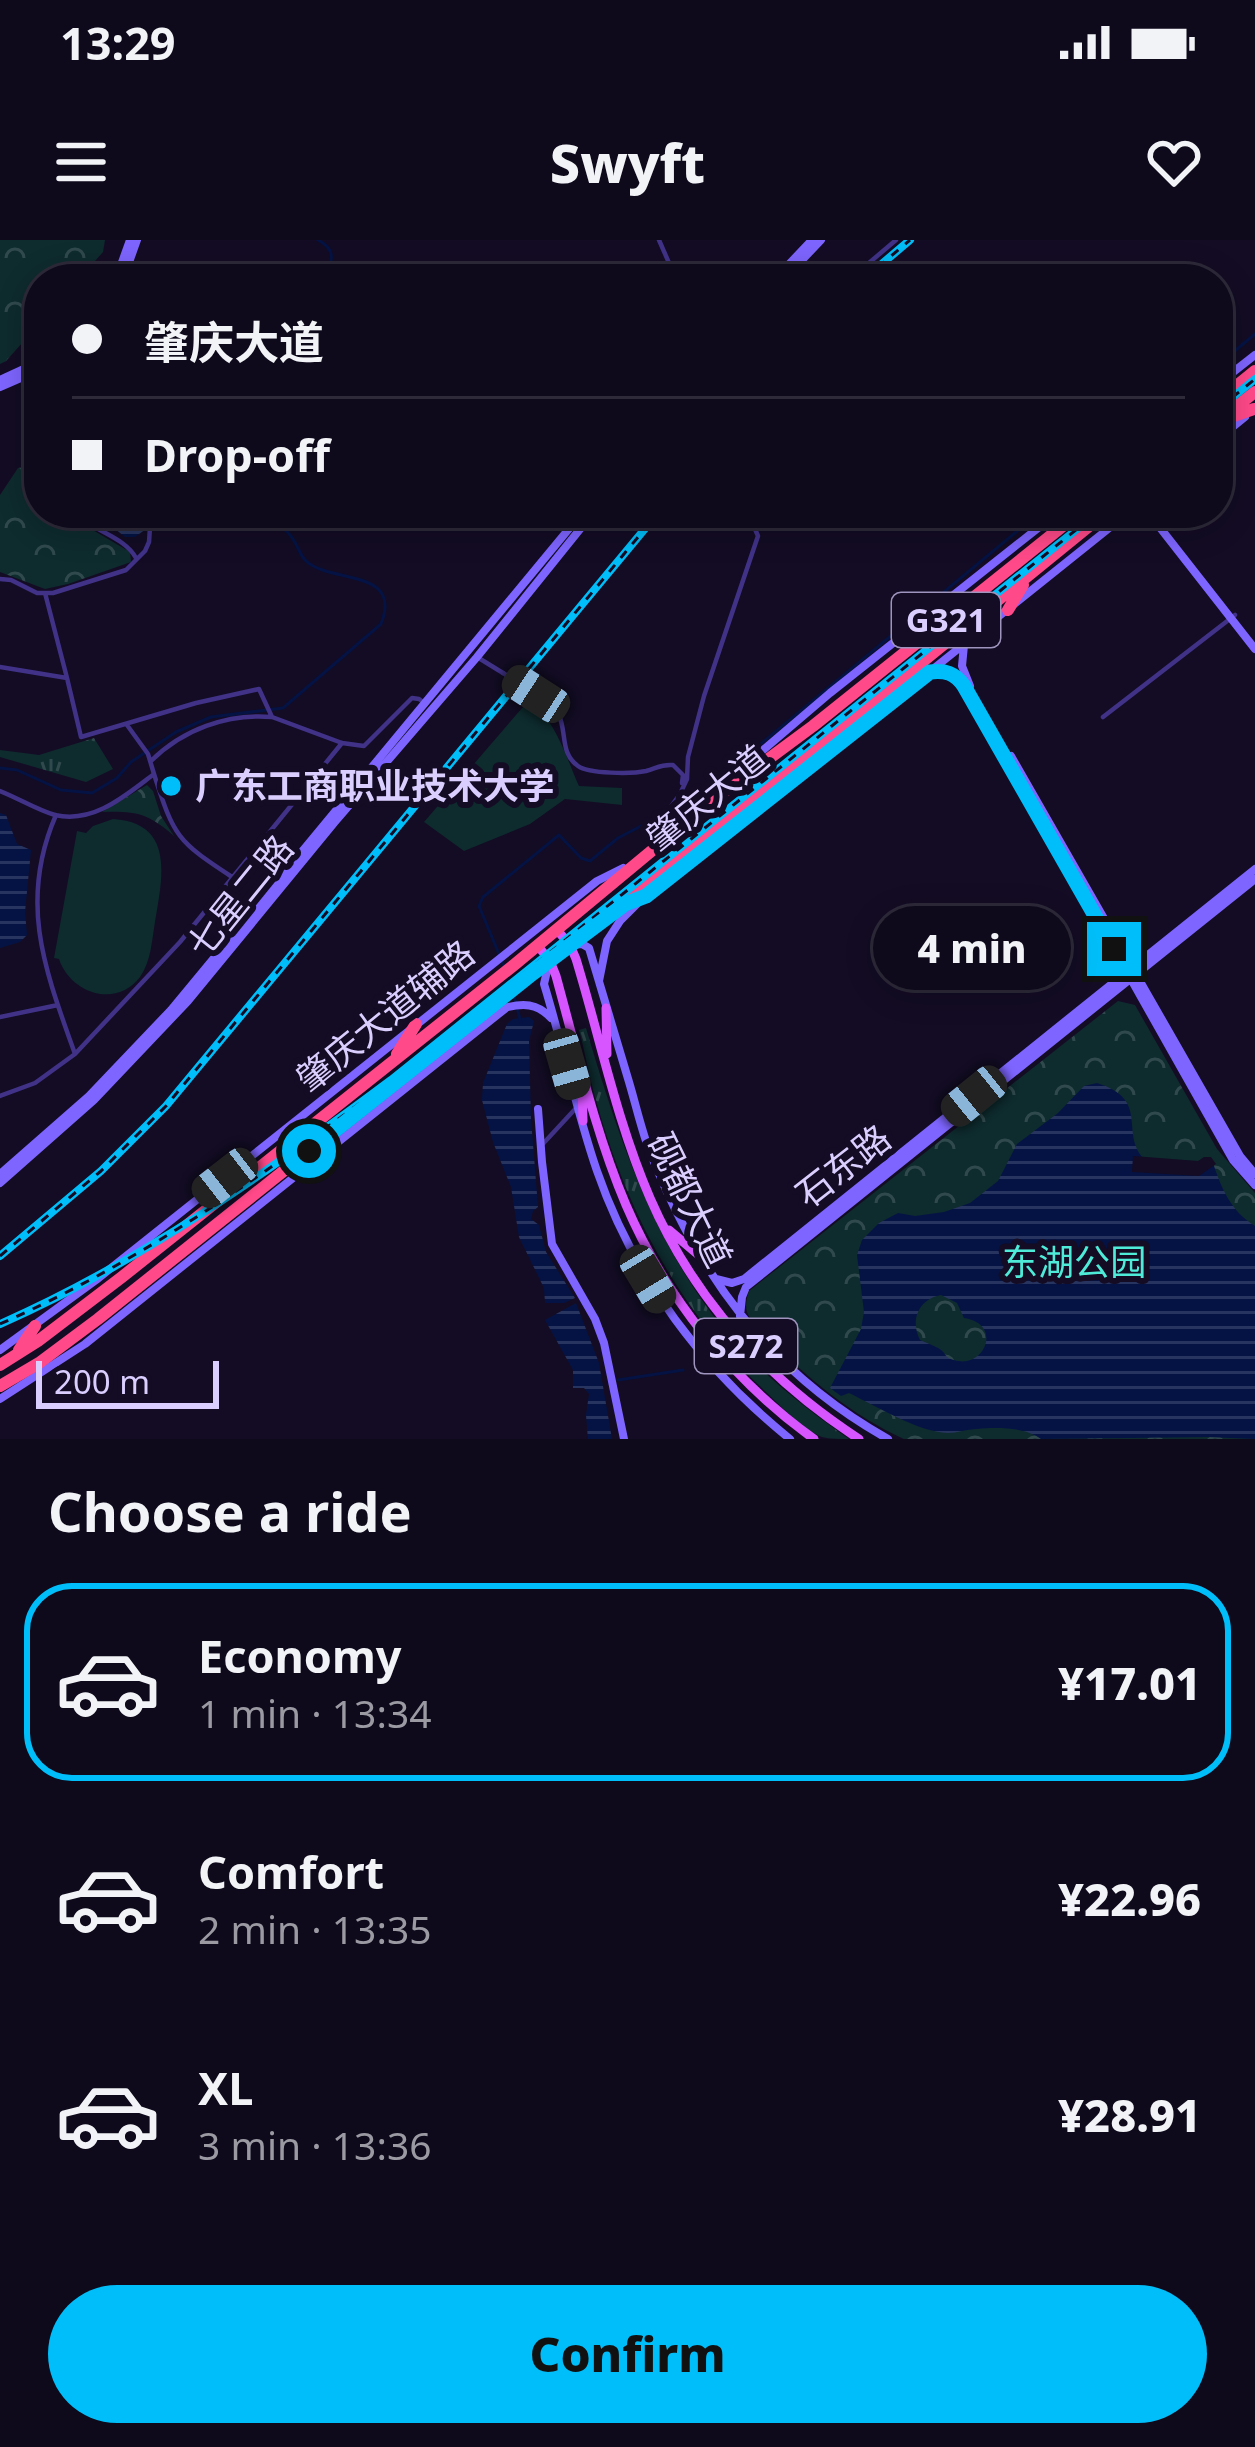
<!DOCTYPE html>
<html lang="en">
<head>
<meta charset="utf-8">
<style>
  body { margin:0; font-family:"Noto Sans","Noto Sans SC",sans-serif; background:#171224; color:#f1f3f6; height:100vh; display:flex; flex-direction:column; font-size:45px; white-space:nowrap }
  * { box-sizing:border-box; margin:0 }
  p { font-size:39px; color:#9b9aa3 }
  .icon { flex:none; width:66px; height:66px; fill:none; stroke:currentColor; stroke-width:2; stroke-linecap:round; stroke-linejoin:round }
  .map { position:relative; height:1199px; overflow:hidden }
  .details { display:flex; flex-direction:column; background:#0e091b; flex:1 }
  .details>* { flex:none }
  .banner { position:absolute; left:24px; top:24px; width:1209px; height:264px; border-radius:48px; box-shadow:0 6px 30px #0003,0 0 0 3px #2e2a3a; display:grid; align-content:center; height:264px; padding:0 48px; background:#0e091b }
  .scale { position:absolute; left:36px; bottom:30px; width:183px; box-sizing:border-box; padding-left:12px; border:6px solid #daceff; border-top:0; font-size:33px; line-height:42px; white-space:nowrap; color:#daceff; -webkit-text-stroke:9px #130c24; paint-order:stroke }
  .end { position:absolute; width:54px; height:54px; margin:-27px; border:15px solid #00bef9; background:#111; box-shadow:0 0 0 6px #111 }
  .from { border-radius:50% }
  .bubble { position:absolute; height:84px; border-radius:42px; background:#0e091b; box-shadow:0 6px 30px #0003,0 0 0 3px #2e2a3a; font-size:39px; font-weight:800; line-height:84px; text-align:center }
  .car { position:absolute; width:36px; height:72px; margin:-36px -18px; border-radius:15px; box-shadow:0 0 9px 3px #0007; background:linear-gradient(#222 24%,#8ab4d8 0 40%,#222 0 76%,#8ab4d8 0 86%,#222 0) }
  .banner b { display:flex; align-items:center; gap:42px; height:114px; font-size:45px }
  .banner b+b { border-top:3px solid #2e2a3a }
  .banner i { width:30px; height:30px; background:#f1f3f6 }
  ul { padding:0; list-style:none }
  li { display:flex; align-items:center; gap:36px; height:198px; margin:0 24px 18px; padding:0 24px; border:6px solid transparent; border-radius:48px }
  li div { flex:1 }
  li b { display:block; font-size:45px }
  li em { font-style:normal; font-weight:800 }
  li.selected { border-color:#00bef9 }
  li>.icon { width:108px; height:108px; stroke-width:1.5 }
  h2 { padding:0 48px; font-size:54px; line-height:144px }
  .primary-button { display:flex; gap:24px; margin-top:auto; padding:24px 48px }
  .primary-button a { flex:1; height:138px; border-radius:72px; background:#00bef9; color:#111; font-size:48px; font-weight:800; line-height:138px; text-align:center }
  .status { display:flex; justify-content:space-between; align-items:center; height:84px; padding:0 60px; background:#0e091b; direction:ltr }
  .status svg { height:33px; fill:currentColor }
  header { display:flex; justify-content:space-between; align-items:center; height:156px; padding:0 48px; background:#0e091b; font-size:54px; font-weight:800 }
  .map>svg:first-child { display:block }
  .grass { fill:url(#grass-tufts) }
  .forest { fill:url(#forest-crowns) }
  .pitch { fill:#0e2b2e }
  .water { fill:url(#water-rules); fill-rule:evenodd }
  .pier { fill:#130c24 }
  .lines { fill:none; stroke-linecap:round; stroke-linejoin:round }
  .stream { stroke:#041344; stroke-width:3 }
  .street { stroke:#413288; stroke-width:4.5 }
  .secondary { stroke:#7e65ff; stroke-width:8 }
  .primary { stroke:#d755ff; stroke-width:9 }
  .highway { stroke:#ff4988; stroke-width:12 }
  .rail-casing { stroke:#00bef9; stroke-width:8 }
  .rail { stroke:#130c24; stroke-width:3; stroke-dasharray:9; stroke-linecap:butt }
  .street-bridge { stroke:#413288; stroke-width:4.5 }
  .route { stroke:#00bef9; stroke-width:15 }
  .poi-dot { fill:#00bef9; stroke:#130c24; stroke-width:4.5 }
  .labels { text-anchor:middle; stroke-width:12; stroke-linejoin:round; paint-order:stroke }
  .shield { fill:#130c24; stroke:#9e94bd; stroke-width:3 }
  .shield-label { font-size:33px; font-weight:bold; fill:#daceff }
  .poi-label { font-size:36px; font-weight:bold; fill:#daceff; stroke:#130c24; text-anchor:start }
  .street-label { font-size:36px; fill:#daceff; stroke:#130c24 }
  .park-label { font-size:36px; fill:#4eebd9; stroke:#130c24 }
</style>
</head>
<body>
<div class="status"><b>13:29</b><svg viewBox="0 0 49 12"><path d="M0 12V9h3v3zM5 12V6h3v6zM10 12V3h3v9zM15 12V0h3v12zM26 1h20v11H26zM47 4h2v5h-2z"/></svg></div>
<header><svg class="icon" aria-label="menu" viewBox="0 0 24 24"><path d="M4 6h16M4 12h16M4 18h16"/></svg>Swyft<svg class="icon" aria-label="heart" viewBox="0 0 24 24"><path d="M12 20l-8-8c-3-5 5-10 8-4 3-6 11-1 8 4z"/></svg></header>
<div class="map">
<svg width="1255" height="1199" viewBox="0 0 1255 1199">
  <defs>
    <pattern id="grass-tufts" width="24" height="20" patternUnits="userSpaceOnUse" patternTransform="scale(3)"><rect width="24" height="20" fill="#0e2b2e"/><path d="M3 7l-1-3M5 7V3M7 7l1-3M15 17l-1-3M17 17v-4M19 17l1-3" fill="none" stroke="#30494d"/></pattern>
    <pattern id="forest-crowns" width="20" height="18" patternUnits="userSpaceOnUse" patternTransform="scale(3)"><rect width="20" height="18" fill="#0e2b2e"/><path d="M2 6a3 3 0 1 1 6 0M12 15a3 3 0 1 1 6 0" fill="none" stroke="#30494d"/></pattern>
    <pattern id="water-rules" width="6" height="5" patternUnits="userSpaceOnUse" patternTransform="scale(3)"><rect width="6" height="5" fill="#041344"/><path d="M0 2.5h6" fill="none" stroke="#283460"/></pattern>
  </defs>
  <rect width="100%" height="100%" fill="#130c24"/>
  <path class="grass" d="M94 498 113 529 86 542 0 517V510L39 515Z
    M586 788C620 904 659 1020 742 1110 774 1144 811 1172 849 1199 840 1199 830 1199 822 1197 801 1188 781 1166 765 1151 677 1069 625 968 594 853 588 832 585 811 579 790Z"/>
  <path class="forest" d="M0 0H105L103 12 79 39H39V84L6 121 0 124Z
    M39 225V273H72L74 279 130 312 131 322 68 344 45 349 0 332V255L18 228Z
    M147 545 153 551 161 576 174 596C148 573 136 571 102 572Z
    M1118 761 1135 765 1217 909 1255 953V1199H904C854 1176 806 1138 769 1098 763 1092 754 1085 750 1078 744 1069 746 1061 749 1051Z"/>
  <path class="pitch" d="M529 465C555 475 567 520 579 546L622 548V565L565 559 530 584 464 611 424 582 522 468Z
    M113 579C176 583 162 639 155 682 152 700 151 722 140 737 116 769 70 753 59 719L54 718 77 591 86 593 93 586Z"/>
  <path class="water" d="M95 273H146V289L135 297H125L114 288 100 282Z
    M0 573 6 575 17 604 31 610 25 672 27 695 20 702 0 708Z
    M529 777 534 781 529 801 531 879 538 967 533 971 531 979 539 985 546 1012 575 1058 564 1063H545L544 1048 519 997 511 947 493 902 482 860 483 843 507 784 513 779Z
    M1097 843C1151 860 1119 892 1144 919L1213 923C1222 950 1231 971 1255 986V1199L1208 1197 1041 1199C1025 1187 997 1187 977 1189 967 1189 957 1193 948 1193 918 1192 876 1166 849 1153L841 1156 830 1148 861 1089 864 1072 857 1015 862 1000 879 983 898 973 915 976 944 972 970 963 998 941 1017 904 1058 873 1084 846ZM941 1055 957 1063 964 1078C1004 1084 984 1130 954 1120 943 1117 948 1114 938 1108 933 1105 926 1103 920 1100 910 1081 918 1059 941 1055Z
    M576 1063 599 1123 612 1199H588L586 1175 589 1154 584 1148H573V1130L545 1080Z"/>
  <path class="pier" d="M1133 916 1198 921 1204 917H1211L1216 924 1199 936 1132 932Z"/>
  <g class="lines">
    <path class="stream" d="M306 39 330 25C334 13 329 6 318 0
      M1218 125 1255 94
      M0 528 17 530 61 550 92 553 117 538 131 522 176 492 211 477 283 468 381 384C403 328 331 344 306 321 297 312 297 299 285 290L219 273
      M672 570 692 561 1039 273
      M504 726 479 666 483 657 559 595 581 618 590 621 618 598 664 574
      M513 752 521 783
      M618 1140 683 1130"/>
    <path class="street" d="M659 0 676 39
      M850 39 896 0
      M77 273C93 292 124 296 136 318
      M0 339 11 340 37 353H53L126 330 145 311 149 302 151 273
      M45 353 67 438
      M477 417 503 433
      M0 427 67 438 81 497 196 463 259 449 272 477
      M536 454C578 473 552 508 578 526 589 534 632 534 646 531 657 528 661 524 673 525L683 535 682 543
      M1103 477 1235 375
      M151 521C182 490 227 473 272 477L342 503 364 506 412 458 419 459 426 464
      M154 534C174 597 177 601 232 637
      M0 551C18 558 37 570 55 575 94 584 126 555 154 534L148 514 127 485
      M56 575C18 662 45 730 75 814
      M660 598 656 587 680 554 687 539 688 517 704 456 758 296 748 273
      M0 777 58 765
      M0 856 35 843 75 814 180 702 342 503
      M540 907 577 867"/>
    <path class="secondary" d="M116 39 130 0
      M123 39 137 0
      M775 39 812 0
      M784 39 821 0
      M0 140 39 122
      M1218 144 1255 115
      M0 147 39 130
      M1218 199 1245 177
      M1136 273 1154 280 1255 409
      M964 405 962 426 970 446
      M932 431C947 430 956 434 965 445L1233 920 1255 945
      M1011 516 1240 916 1255 934
      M729 543 749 522 830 453 1057 273
      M573 705 582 704 589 708C602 753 616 797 629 842 635 862 640 884 647 904 695 1031 768 1132 888 1199
      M549 722 544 744C563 806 576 870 597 931 634 1038 703 1129 790 1199
      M599 741 607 701 620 681 646 655 783 549 1128 273
      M504 768C523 763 537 763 551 778
      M538 869 542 922 552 1004 595 1079 604 1103 624 1199
      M0 934 89 856 171 770 582 273
      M0 943 94 860 188 761 334 583 477 417 593 273
      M716 1039 732 1043 744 1039 1255 629
      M740 1076 742 1057 746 1047 1255 639
      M0 1110 96 1040 597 641 623 628
      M0 1159 85 1104 506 768"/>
    <path class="primary" d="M557 690 570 705 576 719C600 798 617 882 650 958 694 1059 767 1139 859 1199
      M538 706 550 721 556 736C577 812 595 892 626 965 666 1058 732 1140 814 1199
      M606 768 607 814
      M582 842 583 881
      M669 990 701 1017"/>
    <path class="highway" d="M1218 161 1255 131
      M1225 179 1254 169
      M1218 181 1255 152
      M1008 370 1023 345
      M397 814 416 784
      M19 1110 35 1086
      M0 1125 38 1101 122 1037 514 725 713 560 813 486 1079 273
      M0 1146 39 1123 98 1079 518 744 625 664 1105 273"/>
    <defs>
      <path id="rail" d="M864 39 910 0
        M1218 169 1255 139
        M0 1016 101 931 166 866 658 273
        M0 1084C141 1022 268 932 391 840L1097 273"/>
    </defs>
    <use href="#rail" class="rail-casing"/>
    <use href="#rail" class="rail"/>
    <path class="street-bridge" d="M503 433 536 454"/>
  </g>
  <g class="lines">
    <path class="route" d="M309 911 533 733 625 664 646 656 930 432C945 430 955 433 964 446L1114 709"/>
  </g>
  <circle class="poi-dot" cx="171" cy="546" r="12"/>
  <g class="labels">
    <g class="shield">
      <rect x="892" y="353" width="108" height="54" rx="9"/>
      <rect x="695" y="1079" width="102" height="54" rx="9"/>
    </g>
    <g class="shield-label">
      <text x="946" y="392">G321</text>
      <text x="746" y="1118">S272</text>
    </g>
    <g class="poi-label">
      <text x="195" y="559">广东工商职业技术大学</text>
    </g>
    <g class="street-label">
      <text transform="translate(707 558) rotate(-39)" y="13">肇庆大道</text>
      <text transform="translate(240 656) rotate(-51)" y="13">七星二路</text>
      <text transform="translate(385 776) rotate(-39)" y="13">肇庆大道辅路</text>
      <text transform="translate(843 926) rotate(-38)" y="13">石东路</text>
      <text transform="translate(690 960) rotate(64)" y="13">砚都大道</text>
    </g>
    <g class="park-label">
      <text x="1074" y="1035">东湖公园</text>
    </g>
  </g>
</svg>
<div class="scale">200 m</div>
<i class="end from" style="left:309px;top:911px"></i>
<i class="end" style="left:1114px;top:709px"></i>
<div class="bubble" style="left:873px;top:666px;width:198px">4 min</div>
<i class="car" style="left:536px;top:454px;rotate:303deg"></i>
<i class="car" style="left:567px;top:824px;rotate:164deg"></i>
<i class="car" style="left:974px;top:856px;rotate:231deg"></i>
<i class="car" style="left:225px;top:938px;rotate:232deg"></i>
<i class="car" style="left:648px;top:1039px;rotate:149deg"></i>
<div class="banner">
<b><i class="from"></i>肇庆大道</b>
<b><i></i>Drop-off</b>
</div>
</div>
<section class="details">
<h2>Choose a ride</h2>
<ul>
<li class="selected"><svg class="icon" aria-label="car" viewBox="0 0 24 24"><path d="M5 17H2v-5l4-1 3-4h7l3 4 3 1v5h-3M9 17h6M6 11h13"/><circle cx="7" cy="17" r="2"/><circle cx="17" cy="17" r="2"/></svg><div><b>Economy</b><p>1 min · 13:34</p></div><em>¥17.01</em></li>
<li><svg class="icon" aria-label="car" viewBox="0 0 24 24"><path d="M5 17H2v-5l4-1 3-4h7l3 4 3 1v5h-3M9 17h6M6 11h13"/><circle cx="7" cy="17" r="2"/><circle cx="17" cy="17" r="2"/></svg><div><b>Comfort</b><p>2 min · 13:35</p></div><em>¥22.96</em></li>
<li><svg class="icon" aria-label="car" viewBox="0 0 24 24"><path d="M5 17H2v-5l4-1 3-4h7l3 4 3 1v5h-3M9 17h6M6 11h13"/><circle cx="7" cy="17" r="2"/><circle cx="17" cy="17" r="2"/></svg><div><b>XL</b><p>3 min · 13:36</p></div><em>¥28.91</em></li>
</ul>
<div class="primary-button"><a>Confirm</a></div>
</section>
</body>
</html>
